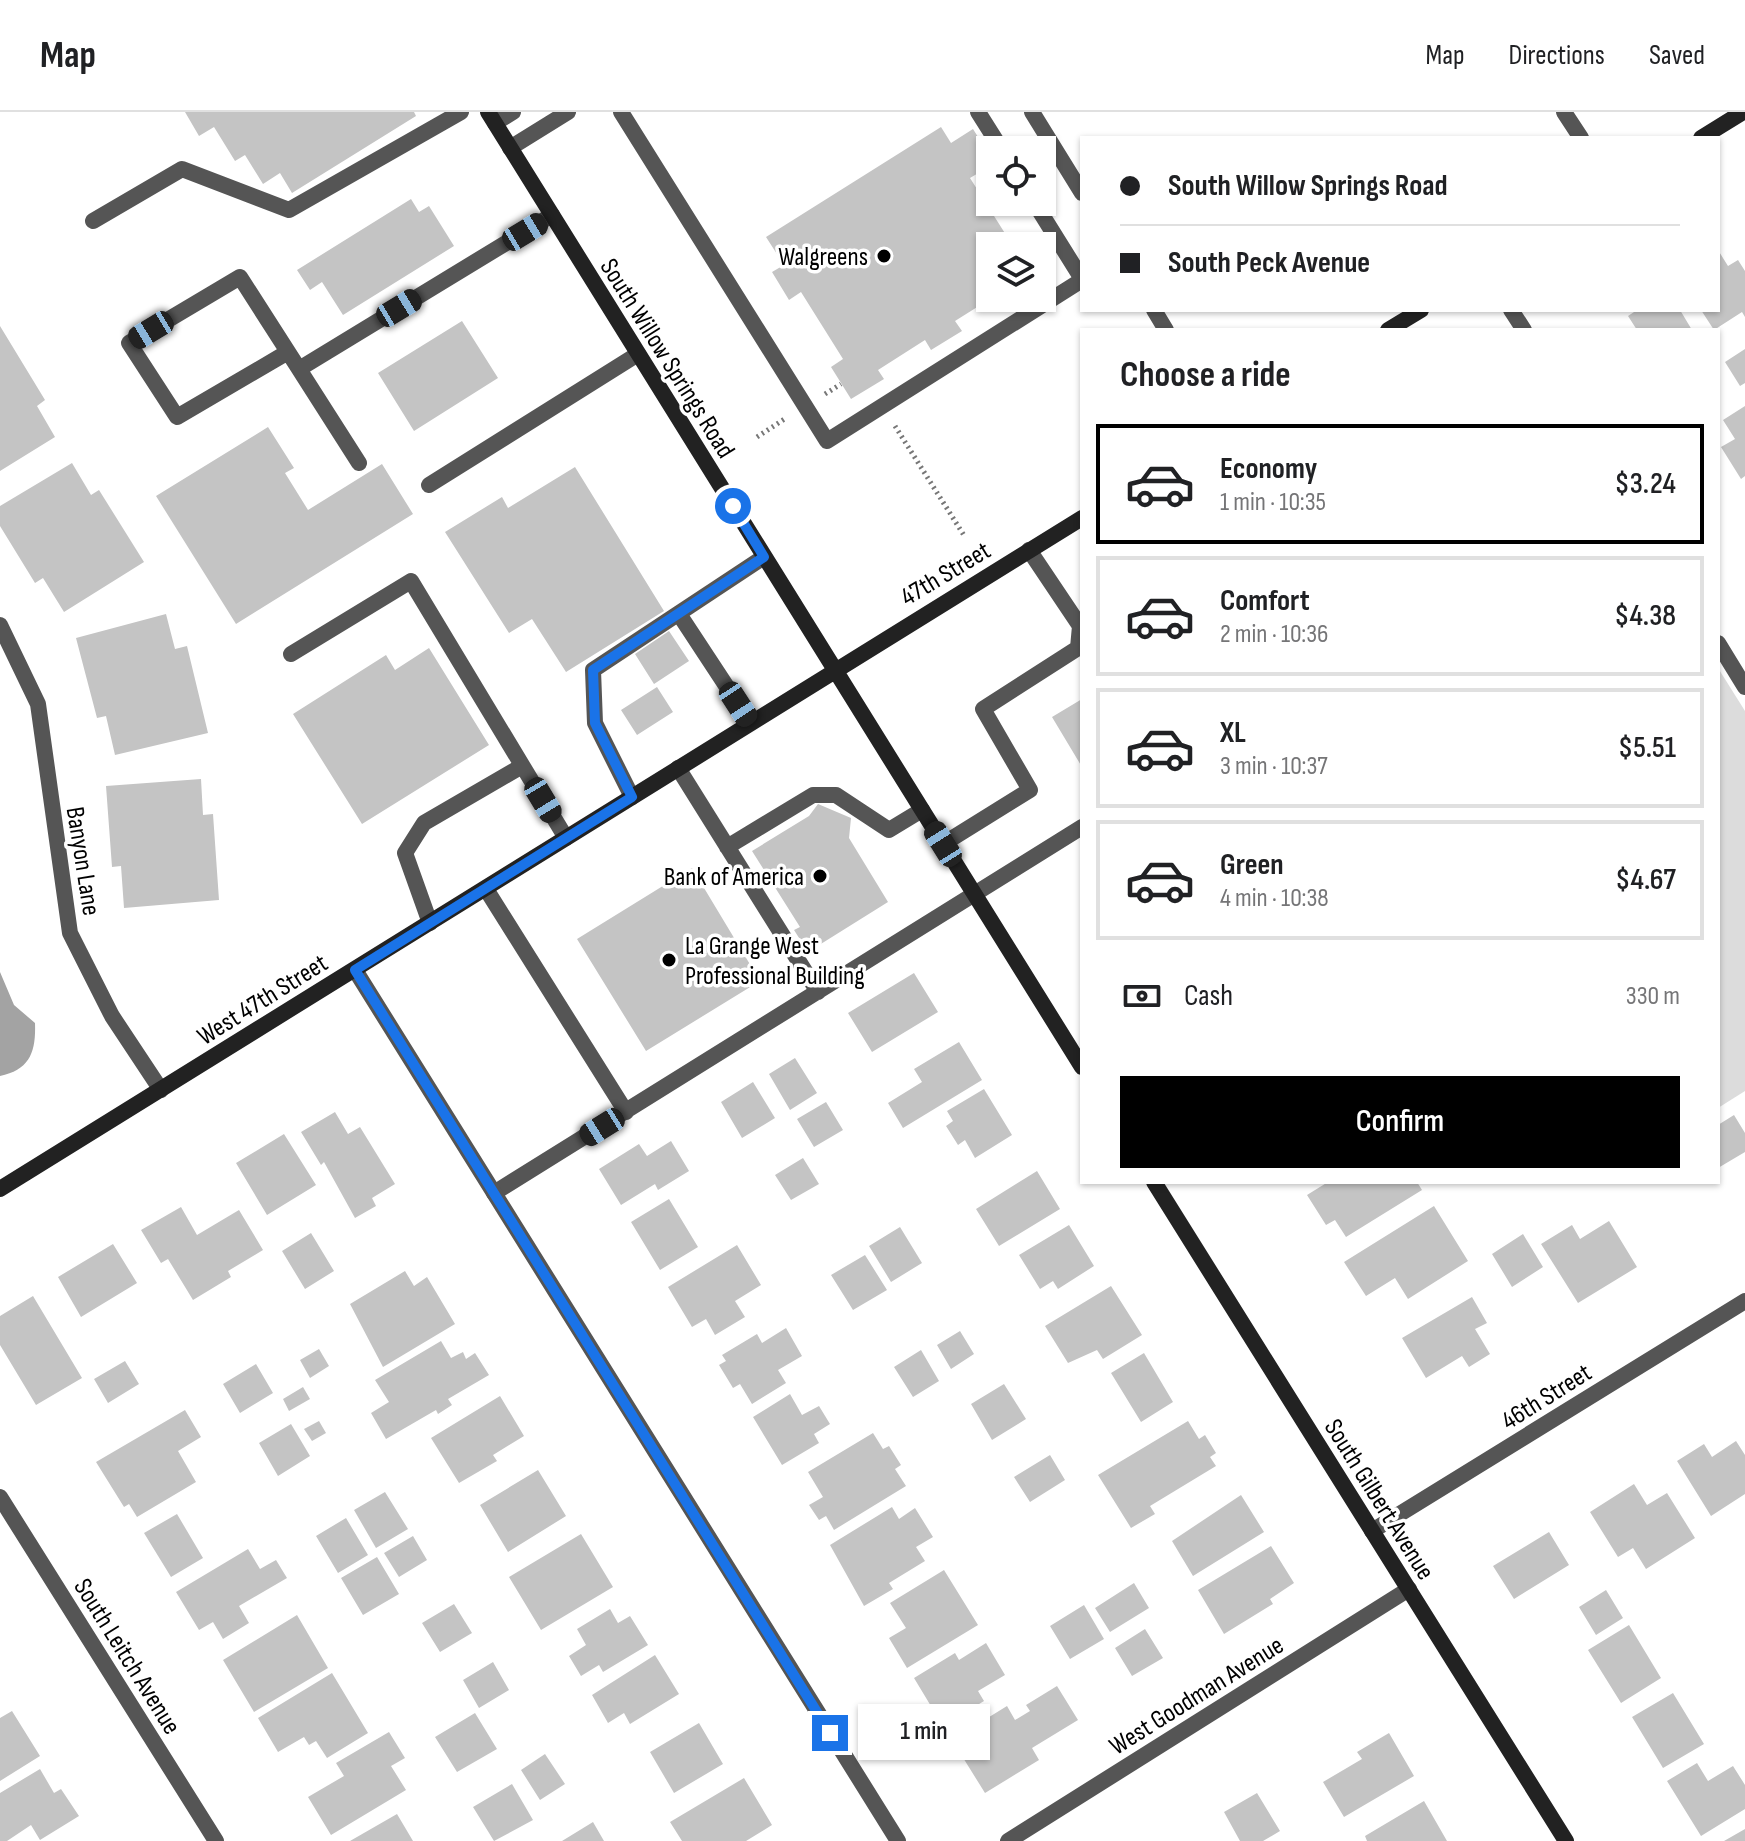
<!DOCTYPE html>
<html lang="en">
<head>
<meta charset="utf-8">
<style>
  body { margin:0; font-family:"Sofia Sans Condensed",sans-serif; background:#f6f6f6; color:#202124; height:100vh; display:flex; flex-direction:column; font-size:30px; white-space:nowrap }
  * { box-sizing:border-box; margin:0 }
  p { font-size:26px; color:#757577 }
  .icon { flex:none; width:44px; height:44px; fill:none; stroke:currentColor; stroke-width:2; stroke-linecap:round; stroke-linejoin:round }
  .map { position:relative; flex:1; overflow:hidden }
  .details { position:absolute; left:1080px; top:216px; width:640px; height:856px; display:flex; flex-direction:column; background:#fff; border-radius:0px; box-shadow:0 2px 6px #0004 }
  .details>* { flex:none }
  .banner { position:absolute; left:1080px; top:24px; width:640px; height:176px; border-radius:0px; box-shadow:0 2px 6px #0004; display:grid; align-content:center; height:176px; padding:0 40px; background:#fff }
  .buttons { position:absolute; left:976px; top:24px; display:grid; gap:16px }
  .buttons a { display:grid; place-items:center; width:80px; height:80px; border-radius:0px; background:#fff; box-shadow:0 2px 6px #0004; font-size:40px }
  .end { position:absolute; width:36px; height:36px; margin:-18px; border:10px solid #1a73e8; background:#fff; box-shadow:0 0 0 4px #fff }
  .from { border-radius:50% }
  .bubble { position:absolute; height:56px; border-radius:0px; background:#fff; box-shadow:0 2px 6px #0004; font-size:26px; font-weight:600; line-height:56px; text-align:center }
  .car { position:absolute; width:24px; height:48px; margin:-24px -12px; border-radius:10px; box-shadow:0 0 6px 2px #0007; background:linear-gradient(#222 24%,#8ab4d8 0 40%,#222 0 76%,#8ab4d8 0 86%,#222 0) }
  .banner b { display:flex; align-items:center; gap:28px; height:76px; font-size:30px }
  .banner b+b { border-top:2px solid #e0e0e0 }
  .banner i { width:20px; height:20px; background:#202124 }
  ul { padding:0; list-style:none }
  li { display:flex; align-items:center; gap:24px; height:120px; margin:0 16px 12px; padding:0 24px; border:4px solid #e0e0e0; border-radius:0px }
  li div { flex:1 }
  li b { display:block; font-size:30px }
  li em { font-style:normal; font-weight:600 }
  li.current { border-color:#000 }
  li>.icon { width:72px; height:72px; stroke-width:1.5 }
  h2 { padding:0 40px; font-size:36px; line-height:96px }
  .pay { display:flex; align-items:center; gap:20px; height:88px; padding:0 40px; font-size:30px }
  .pay p { margin-inline-start:auto }
  .action { display:flex; gap:16px; margin-top:auto; padding:16px 40px }
  .action a { flex:1; height:92px; border-radius:0px; background:#000; color:#fff; font-size:32px; font-weight:600; line-height:92px; text-align:center }
  header { display:flex; align-items:center; gap:48px; box-sizing:border-box; height:112px; padding:0 40px; background:#fff; border-bottom:2px solid #e0e0e0 }
  header strong { font-size:38px }
  nav { display:flex; gap:44px; margin-inline-start:auto; font-size:28px }
  .map>svg:first-child { display:block }
  .green { fill:#dcdcdc }
  .water { fill:#a3a3a3 }
  .building { fill:#c4c4c4 }
  .lines { fill:none; stroke-linecap:round; stroke-linejoin:round }
  .path { stroke:#777; stroke-width:5; stroke-dasharray:2 4; stroke-linecap:butt }
  .lane { stroke:#555; stroke-width:16 }
  .street { stroke:#555; stroke-width:16 }
  .secondary { stroke:#222; stroke-width:16 }
  .route { stroke:#1a73e8; stroke-width:10 }
  .poi-dot { fill:#000; stroke:#fff; stroke-width:3 }
  .labels { text-anchor:middle; stroke-width:7; stroke-linejoin:round; paint-order:stroke }
  .poi-label { font-size:26px; fill:#000; stroke:#fff; text-anchor:end }
  .street-label { font-size:26px; fill:#000; stroke:#fff }
</style>
</head>
<body>
<header>
<strong>Map</strong>
<nav><a>Map</a><a>Directions</a><a>Saved</a></nav>
</header>
<div class="map">
<svg width="1745" height="1729" viewBox="0 0 1745 1729">
  <rect width="100%" height="100%" fill="#fff"/>
  <path class="green" d="M1718 556 1745 599V979L1718 996Z"/>
  <path class="water" d="M0 860 14 893 35 911C36 940 30 958 0 964Z"/>
  <path class="building" d="M185 0H414L416 4 292 81 280 61 263 72 245 43 235 49 214 15 199 24Z
    M941 15 951 31 973 17 990 44V54L970 66 1013 134H990V187L955 209 962 219 931 238 925 228 878 258 884 267 851 287 831 255 843 247 801 180 789 188 772 160 784 153 766 125Z
    M411 87 419 100 429 94 454 134 343 203 322 170 310 178 297 158Z
    M1718 138 1728 154 1738 148 1745 159V205L1742 200 1714 218 1701 198H1718Z
    M1637 198H1680L1692 218H1637L1628 204Z
    M462 209 498 266 414 319 378 261Z
    M0 214 45 288 37 294 55 325 0 359Z
    M1745 237V271L1740 274 1725 250Z
    M1745 294V364L1741 367 1721 335 1735 327 1723 308Z
    M268 315 294 356 285 361 308 398 382 352 413 402 236 512 156 384Z
    M72 351 91 383 99 378 144 450 64 500 43 466 35 471 0 414V394Z
    M575 355 664 499 566 560 532 507 509 521 445 420 502 385 508 396Z
    M166 502 175 537 187 534 208 621 115 643 106 604 97 606 76 526Z
    M669 519 689 549 654 572 635 542Z
    M429 536 489 633 362 712 293 602 386 543 395 558Z
    M657 575 673 600 637 623 621 598Z
    M1082 587V655L1052 605Z
    M201 667 203 703 213 702 219 788 124 796 121 754 112 755 106 674Z
    M818 692 851 706 849 726 888 790 808 840 794 818 800 815 752 739 809 704Z
    M692 756 760 869 646 939 577 827Z
    M914 861 938 900 872 940 848 901Z
    M959 930 982 968 903 1016 888 991 922 970 914 957Z
    M795 946 817 981 790 998 769 962Z
    M753 970 775 1006 742 1026 721 990Z
    M984 977 1012 1023 975 1046 965 1028 958 1033 946 1014 953 1009 947 999Z
    M826 990 843 1018 814 1035 797 1007Z
    M335 1000 348 1022 360 1015 395 1072 372 1086 376 1094 355 1106 324 1050 321 1053 301 1020Z
    M1734 1003 1745 1021V1040L1718 1056V1013Z
    M284 1022 316 1073 267 1103 236 1051Z
    M671 1029 689 1059 658 1078 655 1072 621 1093 599 1057 639 1032 647 1044Z
    M803 1046 819 1072 791 1088 775 1063Z
    M1037 1059 1060 1097 999 1134 976 1097Z
    M1328 1070H1417L1422 1078 1346 1125 1335 1108 1326 1113 1307 1083Z
    M669 1087 698 1135 660 1158 631 1110Z
    M1434 1094 1468 1149 1408 1187 1395 1166 1366 1184 1344 1150Z
    M181 1095 197 1123 239 1098 263 1138 228 1159 231 1165 193 1188 168 1147 161 1151 141 1118Z
    M1609 1109 1637 1155 1578 1191 1541 1132 1572 1113 1580 1127Z
    M1069 1113 1094 1154 1058 1177 1053 1169 1040 1177 1019 1143Z
    M900 1115 922 1151 891 1170 869 1134Z
    M311 1121 334 1159 305 1177 282 1139Z
    M1523 1122 1543 1155 1512 1175 1492 1142Z
    M113 1132 137 1171 81 1205 58 1165Z
    M737 1133 761 1173 735 1189 745 1205 715 1223 706 1207 692 1215 668 1175Z
    M865 1143 887 1178 853 1198 831 1163Z
    M405 1159 414 1174 427 1165 455 1212 383 1255 350 1192Z
    M1111 1174 1142 1223 1103 1247 1097 1238 1068 1251 1045 1214Z
    M33 1184 82 1266 36 1293 0 1233V1204Z
    M1472 1185 1487 1211 1475 1217 1490 1242 1469 1255 1462 1244 1426 1266 1402 1226Z
    M786 1216 802 1244 778 1258 786 1271 752 1292 740 1272 733 1276 719 1253 726 1249 722 1243 757 1222 762 1231Z
    M960 1219 974 1242 951 1257 937 1233Z
    M441 1229 451 1246 463 1240 466 1247 475 1241 489 1263 448 1287 452 1293 438 1302 436 1298 386 1327 371 1301 389 1290 375 1268Z
    M319 1237 329 1254 310 1266 300 1248Z
    M921 1238 939 1269 913 1285 894 1255Z
    M1144 1241 1173 1290 1141 1310 1111 1261Z
    M125 1249 139 1272 108 1291 94 1267Z
    M256 1252 273 1281 240 1301 223 1272Z
    M1004 1272 1026 1307 992 1328 971 1292Z
    M303 1275 310 1287 289 1299 283 1287Z
    M790 1282 802 1303 819 1294 830 1312 814 1322 819 1331 782 1353 753 1305Z
    M500 1284 524 1324 493 1343 497 1349 459 1371 431 1326Z
    M185 1298 201 1325 178 1339 196 1370 137 1405 129 1392 124 1395 96 1350Z
    M319 1309 326 1321 312 1329 304 1317Z
    M1188 1309 1199 1327 1205 1323 1216 1341 1210 1345 1216 1354 1150 1394 1155 1402 1131 1416 1098 1363Z
    M291 1312 310 1344 278 1364 259 1331Z
    M873 1321 883 1337 889 1334 901 1353 895 1357 906 1374 834 1418 826 1404 819 1408 809 1393 823 1385 808 1360Z
    M1736 1329 1745 1343V1382L1711 1404 1677 1349 1704 1332 1712 1345Z
    M1050 1343 1065 1368 1030 1390 1014 1365Z
    M538 1358 566 1404 508 1440 480 1393Z
    M1634 1372 1647 1393 1667 1381 1695 1426 1646 1457 1633 1436 1618 1445 1590 1400Z
    M385 1380 408 1417 376 1436 354 1398Z
    M1241 1383 1264 1420 1193 1464 1172 1429Z
    M892 1395 899 1407 915 1396 933 1425 916 1435 925 1449 889 1471 893 1477 864 1494 830 1433Z
    M177 1402 203 1446 171 1465 144 1421Z
    M346 1406 368 1443 338 1461 316 1424Z
    M1549 1420 1569 1453 1514 1487 1493 1454Z
    M581 1422 613 1475 541 1518 509 1465Z
    M413 1424 427 1448 399 1465 384 1441Z
    M1271 1434 1294 1471 1270 1487 1273 1492 1224 1522 1198 1478Z
    M248 1437 260 1457 276 1448 287 1466 239 1494 249 1511 223 1527 213 1510 199 1518 176 1480Z
    M377 1445 399 1482 363 1503 341 1466Z
    M944 1458 978 1513 907 1556 889 1526 906 1516 890 1491Z
    M1134 1471 1149 1496 1110 1520 1095 1496Z
    M1606 1478 1623 1506 1596 1523 1579 1495Z
    M454 1492 472 1521 440 1540 422 1511Z
    M1084 1493 1104 1527 1070 1547 1050 1514Z
    M610 1497 618 1511 630 1504 648 1533 603 1560 599 1553 581 1564 569 1544 586 1533 577 1517Z
    M297 1503 328 1556 254 1600 223 1548Z
    M1629 1513 1661 1566 1621 1591 1588 1538Z
    M1145 1517 1163 1546 1132 1564 1115 1536Z
    M986 1531 1005 1563 978 1579 984 1589 943 1614 914 1566 955 1541 959 1548Z
    M655 1543 679 1582 630 1612 624 1601 608 1611 592 1583Z
    M493 1550 509 1578 479 1596 463 1568Z
    M332 1561 368 1621 327 1646 316 1629 309 1633 304 1625 278 1640 258 1606Z
    M1057 1574 1078 1608 1032 1636 1039 1648 985 1681 952 1628 1007 1594 1015 1608 1030 1599 1026 1593Z
    M1673 1581 1704 1632 1663 1656 1632 1605Z
    M12 1599 40 1644 0 1669V1606Z
    M475 1601 497 1637 457 1660 435 1625Z
    M699 1611 723 1652 674 1681 650 1640Z
    M389 1620 405 1646 391 1654 406 1678 331 1723 308 1685 344 1664 336 1651Z
    M1389 1621 1414 1664 1344 1705 1323 1670 1362 1647 1357 1640Z
    M545 1642 565 1672 540 1688 521 1658Z
    M1697 1651 1708 1669 1733 1654 1745 1673V1697L1701 1724 1667 1669Z
    M40 1657 54 1681 61 1677 79 1704 40 1728 31 1713 7 1729H0V1681Z
    M744 1666 772 1713 746 1729H682L670 1710Z
    M512 1672 533 1708 494 1729 473 1695Z
    M1257 1681 1280 1719 1263 1729H1240L1224 1700Z
    M1424 1689 1447 1729H1367L1365 1724Z
    M397 1702 413 1729H350Z
    M593 1710 604 1729H562Z
    M1745 1717V1729H1724Z"/>
  <g class="lines">
    <path class="path" d="M825 282 841 272
      M895 314 965 425
      M757 325 786 306"/>
    <path class="lane" d="M621 0 827 329 1082 168
      M978 0 1002 38
      M1032 0 1082 81
      M1564 0 1581 26
      M495 11 513 0
      M510 36 568 0
      M1034 90 1082 167
      M93 109 182 57 289 98 461 0
      M1154 198 1166 218
      M288 240 177 305 129 231 240 165 299 257
      M359 351 299 257 552 103
      M429 373 638 242
      M679 502 750 610
      M291 542 411 469 566 726
      M678 656 818 880
      M632 685 595 611 593 558 764 445
      M943 732 1030 678 983 597 1078 536 1080 514 1029 438
      M727 735 813 683H836L889 718 922 698
      M486 777 626 1000
      M430 811 405 741 424 711 522 654
      M494 1081 1082 715"/>
    <path class="street" d="M1511 198 1524 218
      M0 513 38 592 70 821 112 904 161 978
      M1718 531 1745 575
      M355 858 898 1729
      M0 1385 216 1729
      M1372 1419 1745 1189
      M1008 1729 1409 1477"/>
    <path class="secondary" d="M488 0 1082 955
      M1701 26 1743 0
      M1388 218 1421 198
      M1154 1070 1566 1729
      M0 1077 1082 406"/>
  </g>
  <g class="lines">
    <path class="route" d="M733 394 764 445 593 558 595 611 632 685 355 858 830 1621"/>
  </g>
  <g class="poi-dot">
    <circle cx="884" cy="144" r="8"/>
    <circle cx="820" cy="764" r="8"/>
    <circle cx="669" cy="848" r="8"/>
  </g>
  <g class="labels">
    <g class="poi-label">
      <text x="868" y="153">Walgreens</text>
      <text x="804" y="773">Bank of America</text>
      <text x="685" y="842" text-anchor="start">La Grange West<tspan x="685" dy="30">Professional Building</tspan></text>
    </g>
    <g class="street-label">
      <text transform="translate(668 246) rotate(58)" y="9">South Willow Springs Road</text>
      <text transform="translate(945 461) rotate(-31)" y="9">47th Street</text>
      <text transform="translate(84 749) rotate(81)" y="9">Banyon Lane</text>
      <text transform="translate(262 887) rotate(-32)" y="9">West 47th Street</text>
      <text transform="translate(1546 1284) rotate(-32)" y="9">46th Street</text>
      <text transform="translate(1380 1387) rotate(58)" y="9">South Gilbert Avenue</text>
      <text transform="translate(128 1544) rotate(58)" y="9">South Leitch Avenue</text>
      <text transform="translate(1196 1583) rotate(-32)" y="9">West Goodman Avenue</text>
    </g>
  </g>
</svg>
<div class="buttons">
<a><svg class="icon" aria-label="locate" viewBox="0 0 24 24"><circle cx="12" cy="12" r="6"/><path d="M12 2v4M12 18v4M2 12h4M18 12h4"/></svg></a>
<a><svg class="icon" aria-label="layers" viewBox="0 0 24 24"><path d="M12 4l9 5-9 5-9-5zM3 14l9 5 9-5"/></svg></a>
</div>
<i class="end from" style="left:733px;top:394px"></i>
<i class="end" style="left:830px;top:1621px"></i>
<div class="bubble" style="left:858px;top:1592px;width:132px">1 min</div>
<i class="car" style="left:525px;top:120px;rotate:59deg"></i>
<i class="car" style="left:399px;top:196px;rotate:59deg"></i>
<i class="car" style="left:151px;top:218px;rotate:239deg"></i>
<i class="car" style="left:738px;top:592px;rotate:147deg"></i>
<i class="car" style="left:543px;top:688px;rotate:149deg"></i>
<i class="car" style="left:943px;top:732px;rotate:328deg"></i>
<i class="car" style="left:602px;top:1015px;rotate:238deg"></i>
<div class="banner">
<b><i class="from"></i>South Willow Springs Road</b>
<b><i></i>South Peck Avenue</b>
</div>
<section class="details">
<h2>Choose a ride</h2>
<ul>
<li class="current"><svg class="icon" aria-label="car" viewBox="0 0 24 24"><path d="M5 17H2v-5l4-1 3-4h7l3 4 3 1v5h-3M9 17h6M6 11h13"/><circle cx="7" cy="17" r="2"/><circle cx="17" cy="17" r="2"/></svg><div><b>Economy</b><p>1 min · 10:35</p></div><em>$3.24</em></li>
<li><svg class="icon" aria-label="car" viewBox="0 0 24 24"><path d="M5 17H2v-5l4-1 3-4h7l3 4 3 1v5h-3M9 17h6M6 11h13"/><circle cx="7" cy="17" r="2"/><circle cx="17" cy="17" r="2"/></svg><div><b>Comfort</b><p>2 min · 10:36</p></div><em>$4.38</em></li>
<li><svg class="icon" aria-label="car" viewBox="0 0 24 24"><path d="M5 17H2v-5l4-1 3-4h7l3 4 3 1v5h-3M9 17h6M6 11h13"/><circle cx="7" cy="17" r="2"/><circle cx="17" cy="17" r="2"/></svg><div><b>XL</b><p>3 min · 10:37</p></div><em>$5.51</em></li>
<li><svg class="icon" aria-label="car" viewBox="0 0 24 24"><path d="M5 17H2v-5l4-1 3-4h7l3 4 3 1v5h-3M9 17h6M6 11h13"/><circle cx="7" cy="17" r="2"/><circle cx="17" cy="17" r="2"/></svg><div><b>Green</b><p>4 min · 10:38</p></div><em>$4.67</em></li>
</ul>
<div class="pay"><svg class="icon" aria-label="cash" viewBox="0 0 24 24"><path d="M3 7h18v10H3z"/><circle cx="12" cy="12" r="2"/></svg>Cash<p>330 m</p></div>
<div class="action"><a>Confirm</a></div>
</section>
</div>
</body>
</html>
